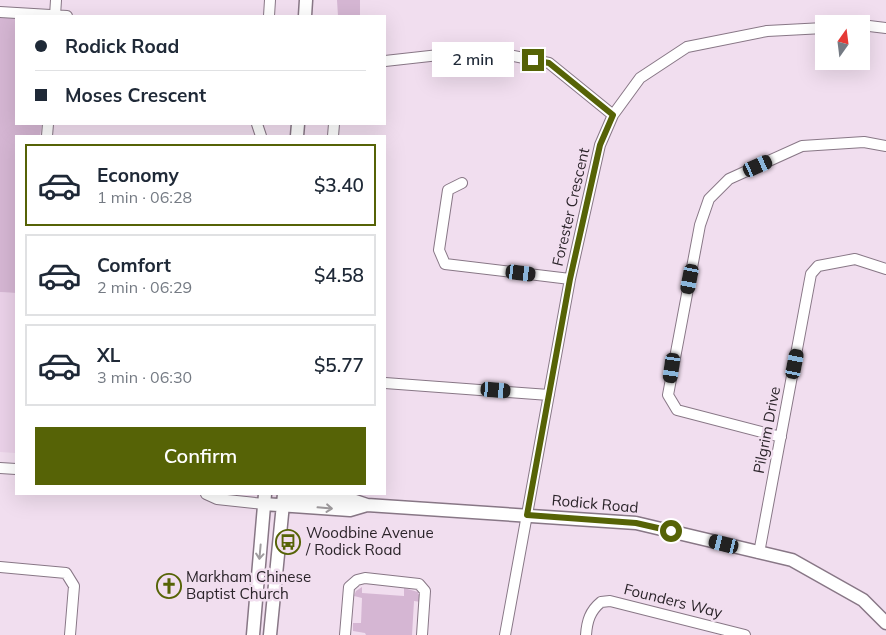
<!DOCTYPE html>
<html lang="en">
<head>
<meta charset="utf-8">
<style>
  body { margin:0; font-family:Mulish,sans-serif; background:#f2f2f3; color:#1f2937; height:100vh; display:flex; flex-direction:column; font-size:19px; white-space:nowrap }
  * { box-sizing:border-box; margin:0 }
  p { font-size:16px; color:#747a83 }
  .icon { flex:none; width:28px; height:28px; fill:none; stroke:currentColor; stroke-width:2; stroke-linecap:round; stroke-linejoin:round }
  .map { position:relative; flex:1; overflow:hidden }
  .panel { position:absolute; left:15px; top:135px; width:371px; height:360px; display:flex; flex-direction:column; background:#fff; border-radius:0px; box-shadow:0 5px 20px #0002 }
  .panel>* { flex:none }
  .guide { position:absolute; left:15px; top:15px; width:371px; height:110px; border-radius:0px; box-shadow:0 5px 20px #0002; display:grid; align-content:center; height:110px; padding:0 20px; background:#fff }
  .needle { width:32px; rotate:14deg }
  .tools { position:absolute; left:815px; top:15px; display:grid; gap:10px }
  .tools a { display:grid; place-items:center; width:55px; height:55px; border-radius:0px; background:#fff; box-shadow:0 5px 20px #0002; font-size:25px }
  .end { position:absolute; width:22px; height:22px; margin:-11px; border:6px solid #566306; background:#fff; box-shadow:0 0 0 2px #fff }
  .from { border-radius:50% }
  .bubble { position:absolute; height:35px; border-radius:0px; background:#fff; box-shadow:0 5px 20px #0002; font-size:16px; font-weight:600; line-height:35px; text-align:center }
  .car { position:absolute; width:15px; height:30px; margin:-15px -8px; border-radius:6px; box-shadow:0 0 4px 1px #0007; background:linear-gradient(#222 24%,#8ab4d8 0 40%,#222 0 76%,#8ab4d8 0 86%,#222 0) }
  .guide b { display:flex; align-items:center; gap:18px; height:48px; font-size:19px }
  .guide b+b { border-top:1px solid #e0e1e3 }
  .guide i { width:12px; height:12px; background:#1f2937 }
  ul { padding:9px 0 0; list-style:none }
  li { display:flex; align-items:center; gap:15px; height:82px; margin:0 10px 8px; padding:0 10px; border:2px solid #e0e1e3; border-radius:0px }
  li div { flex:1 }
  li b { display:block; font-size:19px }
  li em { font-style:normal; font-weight:600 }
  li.selected { border-color:#566306 }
  li>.icon { width:45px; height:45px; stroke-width:1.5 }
  .cta { display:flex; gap:10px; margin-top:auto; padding:10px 20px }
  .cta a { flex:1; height:58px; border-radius:0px; background:#566306; color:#fff; font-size:20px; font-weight:600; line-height:58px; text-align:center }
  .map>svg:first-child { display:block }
  .built { fill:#ead1e8 }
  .green { fill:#d5b6d3 }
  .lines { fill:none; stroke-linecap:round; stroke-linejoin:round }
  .minor-casing { stroke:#887786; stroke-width:12 }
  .major-casing { stroke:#887786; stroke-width:15 }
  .minor { stroke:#fff; stroke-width:10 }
  .major { stroke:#fff; stroke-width:12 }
  .oneway { stroke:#a09c9f }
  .route { stroke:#566306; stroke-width:6 }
  .labels { text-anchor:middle; stroke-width:5; stroke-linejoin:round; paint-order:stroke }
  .street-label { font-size:15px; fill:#2b242a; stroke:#f1deef }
  .poi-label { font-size:15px; fill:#2b242a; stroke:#f1deef; text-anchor:start }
</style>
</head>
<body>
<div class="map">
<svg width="886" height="635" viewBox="0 0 886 635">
  <rect width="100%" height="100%" fill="#f1deef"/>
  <path class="built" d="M0 292 16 293 15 453 0 452Z"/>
  <path class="green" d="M337 0H360V16H338Z
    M0 16 16 17V124H42L40 136H16V293L0 292Z
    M362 587V593L404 596V588L418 592 421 602 414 601 412 635H366L365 633 353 631V623H361L362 598 354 596 356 591Z"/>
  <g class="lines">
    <defs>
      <path id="minor" d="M0 12 67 16
        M55 16 56 0
        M269 16 270 0
        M861 25 886 28
        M385 61 484 50 549 63 613 115
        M257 124 261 136
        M47 136 48 124
        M333 136 334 124
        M462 183 448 190 439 250 445 264 570 279
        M385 383 549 395
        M781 437 677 410 668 395 700 225 709 199 729 179 802 146 864 142 886 146
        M0 468 16 469
        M206 494 217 499 264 504
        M759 553 811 274 818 266 855 259 886 269
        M0 567 66 573 74 586 70 635
        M345 635 349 587 357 580 365 578 419 584 425 591 422 635
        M505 635 570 279 600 145 613 115 640 78 687 47 767 31 824 28
        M586 635C587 621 590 611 601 602L610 601 745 635"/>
      <path id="major" d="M305 16 306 0
        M297 136 298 124
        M284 494 352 500 367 505 636 523 792 560 863 600 886 623
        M264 504 350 510 367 505
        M253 635 265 494
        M270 635 284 494"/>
    </defs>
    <use href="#minor" class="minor-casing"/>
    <use href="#major" class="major-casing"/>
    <use href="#minor" class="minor"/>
    <use href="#major" class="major"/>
  </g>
  <defs><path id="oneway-shaft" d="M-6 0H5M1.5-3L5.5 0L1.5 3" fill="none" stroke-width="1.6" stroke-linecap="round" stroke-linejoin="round" transform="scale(1.25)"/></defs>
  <g class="oneway">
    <use href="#oneway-shaft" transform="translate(325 508) rotate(5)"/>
    <use href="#oneway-shaft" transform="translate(260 552) rotate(95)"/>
  </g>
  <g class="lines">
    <path class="route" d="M533 60 549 63 613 115 600 145 570 279 527 515 636 523 671 531"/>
  </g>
  <defs>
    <symbol id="bus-ring" viewBox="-11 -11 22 22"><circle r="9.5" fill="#f1deef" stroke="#566306" stroke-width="1.5"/><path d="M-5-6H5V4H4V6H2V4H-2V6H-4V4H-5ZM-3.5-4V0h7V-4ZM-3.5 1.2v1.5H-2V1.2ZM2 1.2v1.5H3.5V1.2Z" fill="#566306"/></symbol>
    <symbol id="church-ring" viewBox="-11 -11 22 22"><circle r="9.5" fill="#f1deef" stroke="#566306" stroke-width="1.5"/><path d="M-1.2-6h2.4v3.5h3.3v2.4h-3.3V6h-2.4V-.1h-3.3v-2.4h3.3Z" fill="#566306"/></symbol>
  </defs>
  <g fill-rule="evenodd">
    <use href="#bus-ring" x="274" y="528" width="28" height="28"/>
    <use href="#church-ring" x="155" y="572" width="28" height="28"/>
  </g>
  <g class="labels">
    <g class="street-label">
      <text transform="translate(571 207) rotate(-77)" y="5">Forester Crescent</text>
      <text transform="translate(767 430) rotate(-79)" y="5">Pilgrim Drive</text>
      <text transform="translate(595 504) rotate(5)" y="5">Rodick Road</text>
      <text transform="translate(673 601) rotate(14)" y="5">Founders Way</text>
    </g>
    <g class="poi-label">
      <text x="306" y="538">Woodbine Avenue<tspan x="306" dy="17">/ Rodick Road</tspan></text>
      <text x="186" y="582">Markham Chinese<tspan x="186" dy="17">Baptist Church</tspan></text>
    </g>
  </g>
</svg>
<div class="tools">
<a><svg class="needle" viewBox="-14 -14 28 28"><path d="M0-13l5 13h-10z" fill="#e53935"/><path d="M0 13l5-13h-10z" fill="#747a83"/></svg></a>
</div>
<i class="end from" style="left:671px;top:531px"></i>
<i class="end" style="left:533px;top:60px"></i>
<div class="bubble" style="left:432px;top:42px;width:82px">2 min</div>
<i class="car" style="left:758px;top:166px;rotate:66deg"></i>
<i class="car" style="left:521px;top:273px;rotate:97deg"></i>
<i class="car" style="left:690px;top:279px;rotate:191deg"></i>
<i class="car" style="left:795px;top:364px;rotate:11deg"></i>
<i class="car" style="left:672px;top:368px;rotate:188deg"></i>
<i class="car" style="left:496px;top:390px;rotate:95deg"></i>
<i class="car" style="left:724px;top:544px;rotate:284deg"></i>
<div class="guide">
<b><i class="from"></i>Rodick Road</b>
<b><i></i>Moses Crescent</b>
</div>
<section class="panel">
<ul>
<li class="selected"><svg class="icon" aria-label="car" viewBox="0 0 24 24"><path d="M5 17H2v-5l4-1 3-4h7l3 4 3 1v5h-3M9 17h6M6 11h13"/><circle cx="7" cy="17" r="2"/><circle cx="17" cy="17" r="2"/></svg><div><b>Economy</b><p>1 min · 06:28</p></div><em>$3.40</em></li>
<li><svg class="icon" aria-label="car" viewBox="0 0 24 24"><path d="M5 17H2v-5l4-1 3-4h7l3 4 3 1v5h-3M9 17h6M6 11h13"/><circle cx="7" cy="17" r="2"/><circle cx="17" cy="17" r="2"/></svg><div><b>Comfort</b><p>2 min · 06:29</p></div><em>$4.58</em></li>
<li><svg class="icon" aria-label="car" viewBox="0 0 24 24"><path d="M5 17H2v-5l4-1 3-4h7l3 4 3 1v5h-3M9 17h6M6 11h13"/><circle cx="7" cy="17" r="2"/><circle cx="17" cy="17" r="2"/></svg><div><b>XL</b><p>3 min · 06:30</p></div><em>$5.77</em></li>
</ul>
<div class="cta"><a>Confirm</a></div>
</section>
</div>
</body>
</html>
